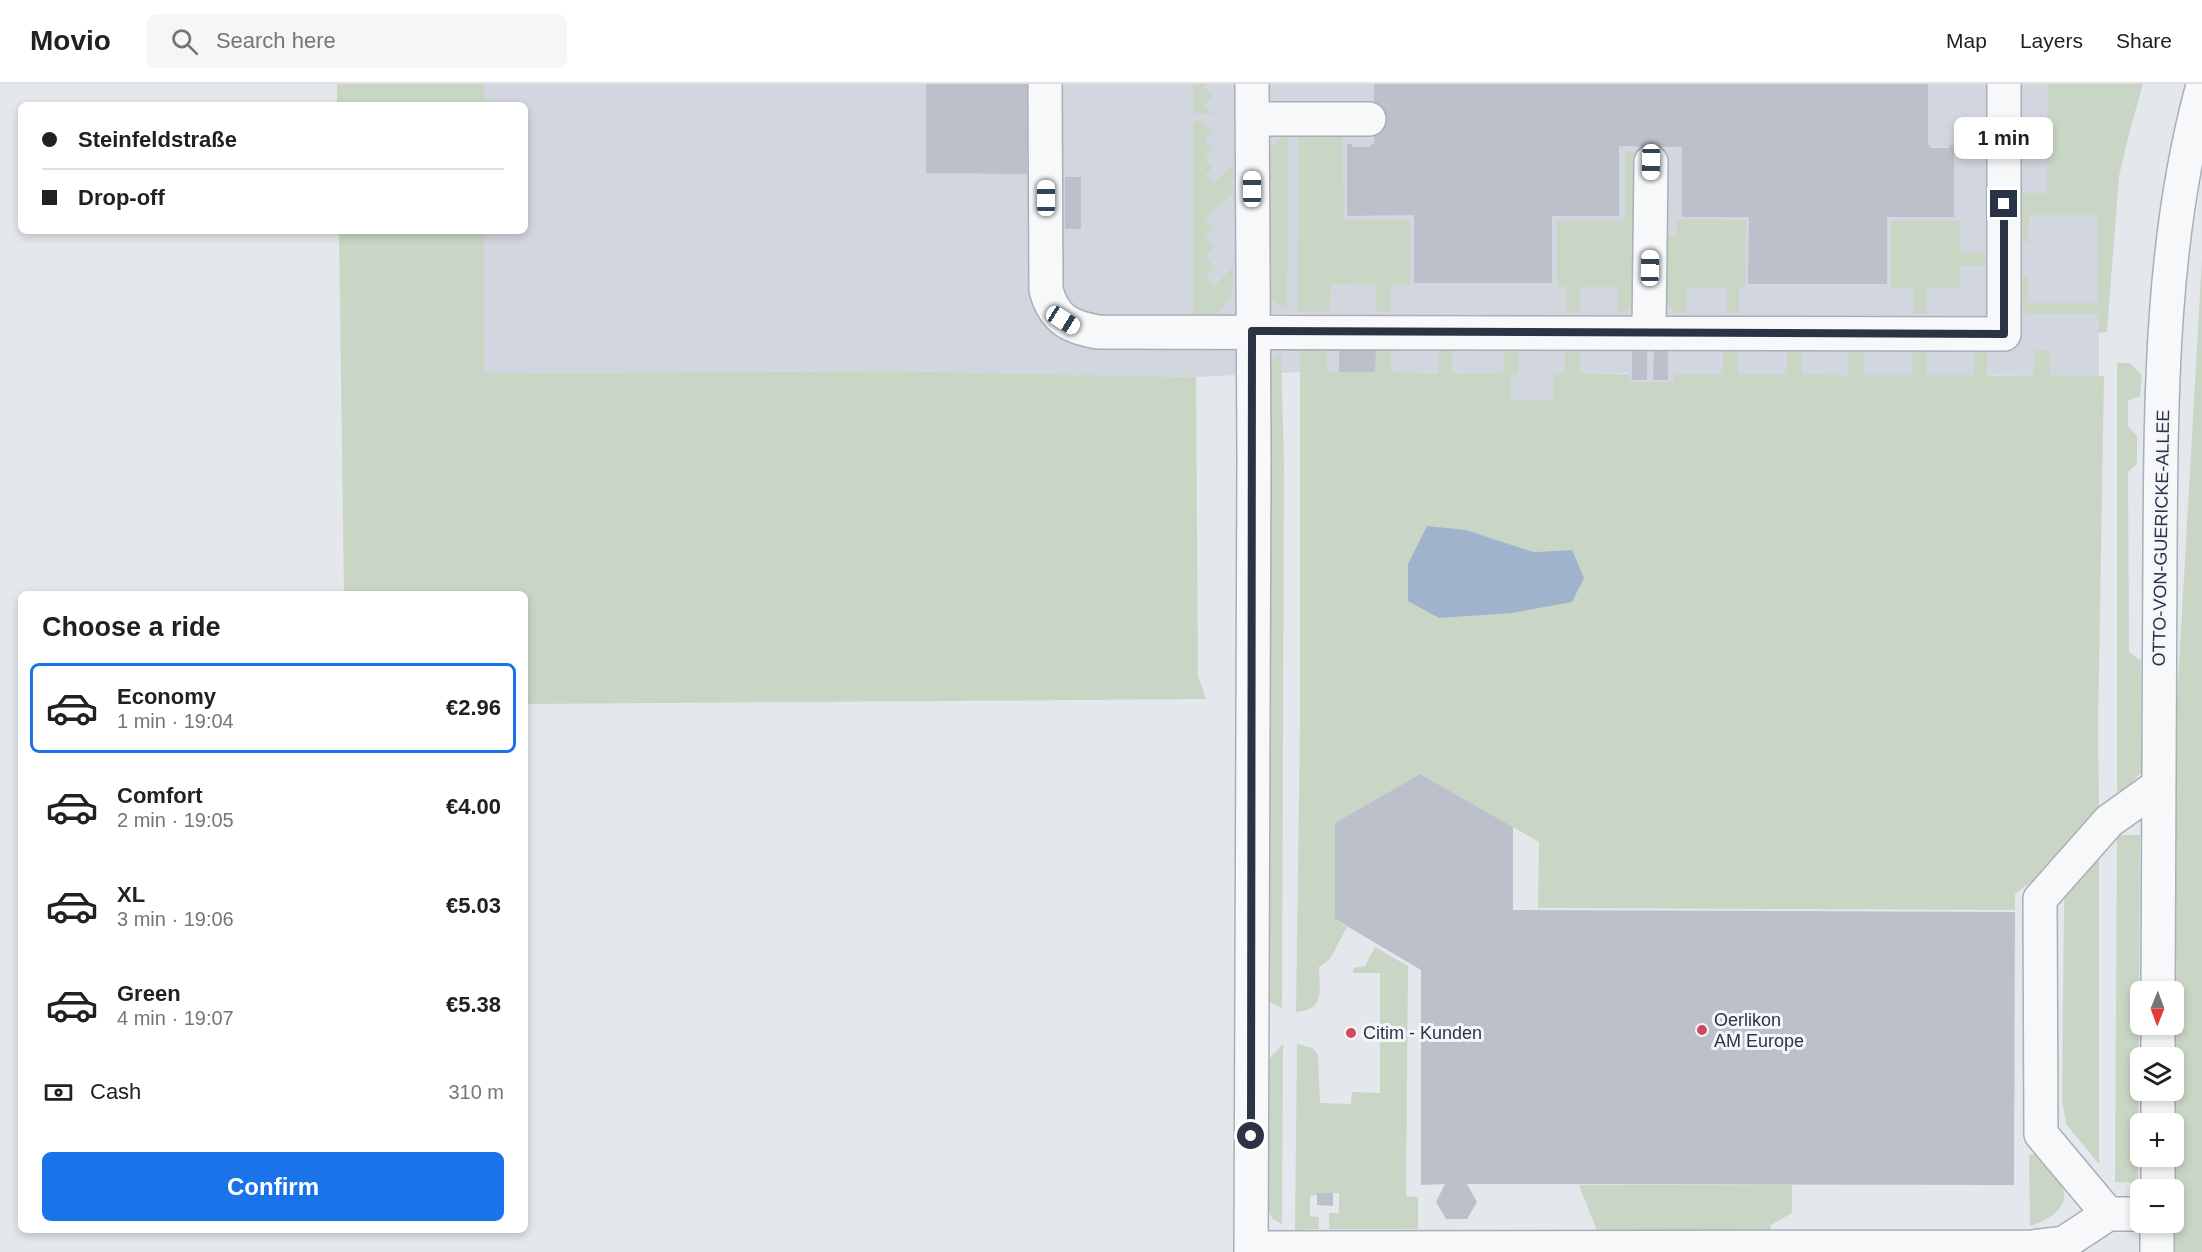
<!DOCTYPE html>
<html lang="en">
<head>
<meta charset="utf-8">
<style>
  body { margin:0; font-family:Helvetica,sans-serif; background:#f6f6f6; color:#202124; height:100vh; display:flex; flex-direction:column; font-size:22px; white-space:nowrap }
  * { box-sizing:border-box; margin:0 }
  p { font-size:20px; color:#757577 }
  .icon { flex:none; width:33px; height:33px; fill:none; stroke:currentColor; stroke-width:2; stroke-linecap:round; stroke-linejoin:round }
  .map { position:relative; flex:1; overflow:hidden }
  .details { position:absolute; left:18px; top:507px; width:510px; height:642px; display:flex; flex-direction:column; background:#fff; border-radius:9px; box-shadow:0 3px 9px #0003 }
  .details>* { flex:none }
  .guide { position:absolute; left:18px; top:18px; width:510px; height:132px; border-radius:9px; box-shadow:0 3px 9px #0003; display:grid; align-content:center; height:132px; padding:0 24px; background:#fff }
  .needle { width:39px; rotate:181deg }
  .fabs { position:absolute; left:2130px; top:897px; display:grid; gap:12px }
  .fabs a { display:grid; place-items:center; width:54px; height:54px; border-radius:9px; background:#fff; box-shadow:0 3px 9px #0003; font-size:30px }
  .end { position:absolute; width:27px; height:27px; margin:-14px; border:8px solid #2b3445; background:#fff; box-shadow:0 0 0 3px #fff }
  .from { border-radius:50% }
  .bubble { position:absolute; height:42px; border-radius:9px; background:#fff; box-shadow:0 3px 9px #0003; font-size:20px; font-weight:600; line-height:42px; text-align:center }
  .car { position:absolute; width:18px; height:36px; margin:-18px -9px; border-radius:8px; box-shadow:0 0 4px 2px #0007; background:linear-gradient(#fff 24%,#345 0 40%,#fff 0 76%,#345 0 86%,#fff 0) }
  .guide b { display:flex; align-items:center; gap:21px; height:57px; font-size:22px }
  .guide b+b { border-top:2px solid #e0e0e0 }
  .guide i { width:15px; height:15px; background:#202124 }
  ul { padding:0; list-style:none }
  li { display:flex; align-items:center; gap:18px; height:90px; margin:0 12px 9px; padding:0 12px; border:3px solid transparent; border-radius:9px }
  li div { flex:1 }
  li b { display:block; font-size:22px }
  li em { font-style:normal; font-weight:600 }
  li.current { border-color:#1a73e8 }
  li>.icon { width:54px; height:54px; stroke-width:1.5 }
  h2 { padding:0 24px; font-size:27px; line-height:72px }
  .pay { display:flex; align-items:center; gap:15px; height:66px; padding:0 24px; font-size:22px }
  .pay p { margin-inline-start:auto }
  .cta { display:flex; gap:12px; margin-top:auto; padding:12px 24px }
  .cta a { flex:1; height:69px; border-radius:9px; background:#1a73e8; color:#fff; font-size:24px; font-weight:600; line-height:69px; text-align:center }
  header { display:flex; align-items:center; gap:36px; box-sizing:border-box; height:84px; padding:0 30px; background:#fff; border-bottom:2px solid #e0e0e0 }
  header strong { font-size:28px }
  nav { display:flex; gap:33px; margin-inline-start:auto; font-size:21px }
  .search { width:420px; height:54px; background:#f6f6f6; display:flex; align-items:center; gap:15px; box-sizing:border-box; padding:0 21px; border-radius:9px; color:#757577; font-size:22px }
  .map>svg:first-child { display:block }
  .built { fill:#d2d6de }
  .green { fill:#c9d6c5; fill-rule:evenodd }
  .water { fill:#9fb4cc }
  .building { fill:#bbc0ca }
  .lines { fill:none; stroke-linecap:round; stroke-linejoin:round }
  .minor-casing { stroke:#a9aeb7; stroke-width:36 }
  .minor { stroke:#f7f8fa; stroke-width:33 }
  .route { stroke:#2b3445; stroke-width:8 }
  .poi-dot { fill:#d1495b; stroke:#f4f6f9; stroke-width:2 }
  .labels { text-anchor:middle; stroke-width:6; stroke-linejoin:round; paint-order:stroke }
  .street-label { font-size:18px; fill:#2b3445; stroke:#f4f6f9 }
  .poi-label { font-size:18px; fill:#2b3445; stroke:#f4f6f9; text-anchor:start }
</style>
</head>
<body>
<header>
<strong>Movio</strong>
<div class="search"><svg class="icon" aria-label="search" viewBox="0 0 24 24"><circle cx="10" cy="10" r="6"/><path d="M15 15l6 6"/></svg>Search here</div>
<nav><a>Map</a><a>Layers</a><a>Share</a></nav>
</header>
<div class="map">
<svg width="2202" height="1168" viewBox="0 0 2202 1168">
  <rect width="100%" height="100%" fill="#e4e7ec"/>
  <path class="built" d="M484 0H2131L2099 230V292L1675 290 1674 298H1629V289H1554V316L1510 315 1511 290 1504 289 1299 288 1196 293 895 287 485 289 484 147H525V21H484Z"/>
  <path class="green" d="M337 0H484V21H337Z
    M1193 0H1208L1204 4 1213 12 1204 21 1213 30 1193 29Z
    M2048 0H2143L2130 46 2119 92 2107 248 2099 249V230H2032L2026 229 2020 219 2021 193H2028V219H2098V131H2029L2028 158H2021L2022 109H2047V58H2022V39H2047Z
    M1193 37H1206L1204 39 1213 48 1204 56 1213 65 1205 74 1213 83 1205 91 1214 99 1233 80V109L1205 134 1214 145 1205 153 1214 164 1205 172 1214 183 1206 192 1214 202 1232 184C1233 212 1236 213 1213 232L1193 231Z
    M1288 49 1287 225 1271 215 1270 209V63Z
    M1299 51H1342L1344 136H1410V201H1390V228H1376V201L1331 200 1330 227 1298 228Z
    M1626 67 1641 68 1634 220 1625 227 1618 230V203H1580V230L1566 229V203L1557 202V137H1625Z
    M1677 135 1746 136 1745 203 1739 204V229H1727V203L1686 204V229L1675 228 1664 217 1663 152H1677Z
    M1891 137H1960V169H1985V182H1960V204H1927V230H1913V204H1891Z
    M339 147H484L485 289 895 287 1196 293 1198 592 1206 615 525 620V510H344Z
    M2202 175V1168H2175L2176 633Z
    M1300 262 1327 263V288H1375L1376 262 1391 263V288L1438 289 1439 263H1452L1451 289H1503L1504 263 1518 264V289L1511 290V315L1553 316 1554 289H1565V264H1580V289L1629 290V298H1674V290H1723V264L1738 265V290H1787V265H1802V290L1848 291 1849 265H1864V291H1912V266L1926 265V291H1974V266H1987V292H2034L2035 266H2050V291L2104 292 2098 643 2099 729 2033 796 2015 810V826L1538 824 1539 758 1420 690 1335 739V835L1347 843 1330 875 1319 883C1319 906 1326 926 1296 928L1300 642ZM1466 446 1534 468 1572 466 1439 534Z
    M1281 270 1284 378 1282 924 1270 918 1268 821 1267 278Z
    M2117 279H2130L2142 291 2140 312 2128 317V342L2137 352V380L2128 388 2129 568 2141 577V689L2117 714Z
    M2117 751H2140L2138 1099 2115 1098Z
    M2099 769V1080L2066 1040 2062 1015 2064 815 2066 808Z
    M1375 863 1408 882 1406 1112 1418 1113V1145H1329V1129H1339V1109H1318L1317 1111 1310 1112V1132L1319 1133V1145L1295 1146 1297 960 1312 964 1318 970 1320 1019 1351 1020 1352 1008 1380 1009V889H1353V884L1365 882Z
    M1283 960 1282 1140 1273 1135 1268 1127 1269 975Z
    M2035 1070C2042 1078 2051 1086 2058 1095 2076 1120 2051 1136 2030 1142L2029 1071Z
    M1579 1101H1792V1129L1771 1141 1770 1147H1597Z"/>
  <path class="water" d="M1427 442 1466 446 1534 468 1572 466 1584 494 1572 518 1512 529 1439 534 1408 517V480Z"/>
  <path class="building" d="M926 0H1027V90L926 89Z
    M1374 0H1928V61H1930V64H1950L1949 61H1954V133H1887V200H1748L1749 133H1682V63L1619 62V132H1552V199H1414V131L1347 132V60H1352V63H1371V60H1374Z
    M1065 93H1081V145H1065Z
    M1339 262H1376L1375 288H1339Z
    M1632 265H1647V296H1632Z
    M1654 265H1668V296H1653Z
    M1420 690 1513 743V826L2015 828 2014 1101 1467 1100 1477 1118 1467 1135H1446L1436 1118 1445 1100 1421 1101V886L1335 835V739Z
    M1317 1109H1333V1122L1317 1121Z"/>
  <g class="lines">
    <defs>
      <path id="minor" d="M1045 0 1046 206C1054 235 1069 243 1098 248L2004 250V0
        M1252 35H1369
        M1649 248 1651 78
        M2158 908C2158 762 2159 616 2160 470 2161 314 2161 157 2202 5
        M2158 974V940
        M2158 1040V1006
        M2158 1106V1072
        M2108 1130 2041 1050 2040 815 2109 737 2158 702
        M1251 1164 2032 1163 2064 1159 2108 1130H2140
        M1251 1168 1254 372 1252 0
        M2157 1168V1138"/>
    </defs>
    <use href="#minor" class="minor-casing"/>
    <use href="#minor" class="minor"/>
  </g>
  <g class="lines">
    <path class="route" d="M1251 1052 1252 247 2004 250V120"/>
  </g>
  <g class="poi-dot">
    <circle cx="1702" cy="946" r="6"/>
    <circle cx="1351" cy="949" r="6"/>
  </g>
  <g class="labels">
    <g class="street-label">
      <text transform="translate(2161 454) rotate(-89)" y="6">OTTO-VON-GUERICKE-ALLEE</text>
    </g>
    <g class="poi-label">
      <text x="1714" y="942">Oerlikon<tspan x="1714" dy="21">AM Europe</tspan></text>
      <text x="1363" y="955">Citim - Kunden</text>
    </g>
  </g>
</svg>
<div class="fabs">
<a><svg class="needle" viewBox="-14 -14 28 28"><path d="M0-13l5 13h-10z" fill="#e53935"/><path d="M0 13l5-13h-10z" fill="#757577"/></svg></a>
<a><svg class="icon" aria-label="layers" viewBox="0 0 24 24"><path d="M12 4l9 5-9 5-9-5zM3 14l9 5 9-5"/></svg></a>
<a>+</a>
<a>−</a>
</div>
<i class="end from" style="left:1251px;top:1052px"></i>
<i class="end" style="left:2004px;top:120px"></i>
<div class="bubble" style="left:1954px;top:33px;width:99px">1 min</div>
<i class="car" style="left:1651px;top:78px;rotate:181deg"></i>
<i class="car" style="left:1252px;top:105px;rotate:0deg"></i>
<i class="car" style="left:1046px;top:114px;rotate:0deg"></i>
<i class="car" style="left:1650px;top:184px;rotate:1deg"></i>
<i class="car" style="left:1063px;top:236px;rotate:122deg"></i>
<div class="guide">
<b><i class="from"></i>Steinfeldstraße</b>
<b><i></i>Drop-off</b>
</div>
<section class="details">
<h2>Choose a ride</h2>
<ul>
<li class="current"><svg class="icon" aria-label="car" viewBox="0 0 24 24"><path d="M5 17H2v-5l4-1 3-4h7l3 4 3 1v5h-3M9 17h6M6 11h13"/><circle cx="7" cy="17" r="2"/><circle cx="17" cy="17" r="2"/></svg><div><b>Economy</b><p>1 min · 19:04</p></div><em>€2.96</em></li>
<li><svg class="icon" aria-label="car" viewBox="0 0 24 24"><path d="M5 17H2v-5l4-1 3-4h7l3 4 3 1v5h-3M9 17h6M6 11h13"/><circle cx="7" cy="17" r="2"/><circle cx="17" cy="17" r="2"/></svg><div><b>Comfort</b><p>2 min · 19:05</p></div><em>€4.00</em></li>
<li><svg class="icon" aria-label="car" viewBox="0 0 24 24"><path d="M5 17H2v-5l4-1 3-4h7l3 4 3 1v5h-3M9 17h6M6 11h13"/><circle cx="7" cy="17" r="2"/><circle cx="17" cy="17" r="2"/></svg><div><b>XL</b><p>3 min · 19:06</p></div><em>€5.03</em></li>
<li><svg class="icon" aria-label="car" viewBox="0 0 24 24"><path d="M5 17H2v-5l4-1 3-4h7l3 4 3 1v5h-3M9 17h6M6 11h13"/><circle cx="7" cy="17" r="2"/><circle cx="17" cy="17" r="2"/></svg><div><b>Green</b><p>4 min · 19:07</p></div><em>€5.38</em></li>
</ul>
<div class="pay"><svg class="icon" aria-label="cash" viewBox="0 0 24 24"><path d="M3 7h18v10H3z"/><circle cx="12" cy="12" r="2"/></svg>Cash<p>310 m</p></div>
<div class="cta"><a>Confirm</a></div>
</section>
</div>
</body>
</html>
